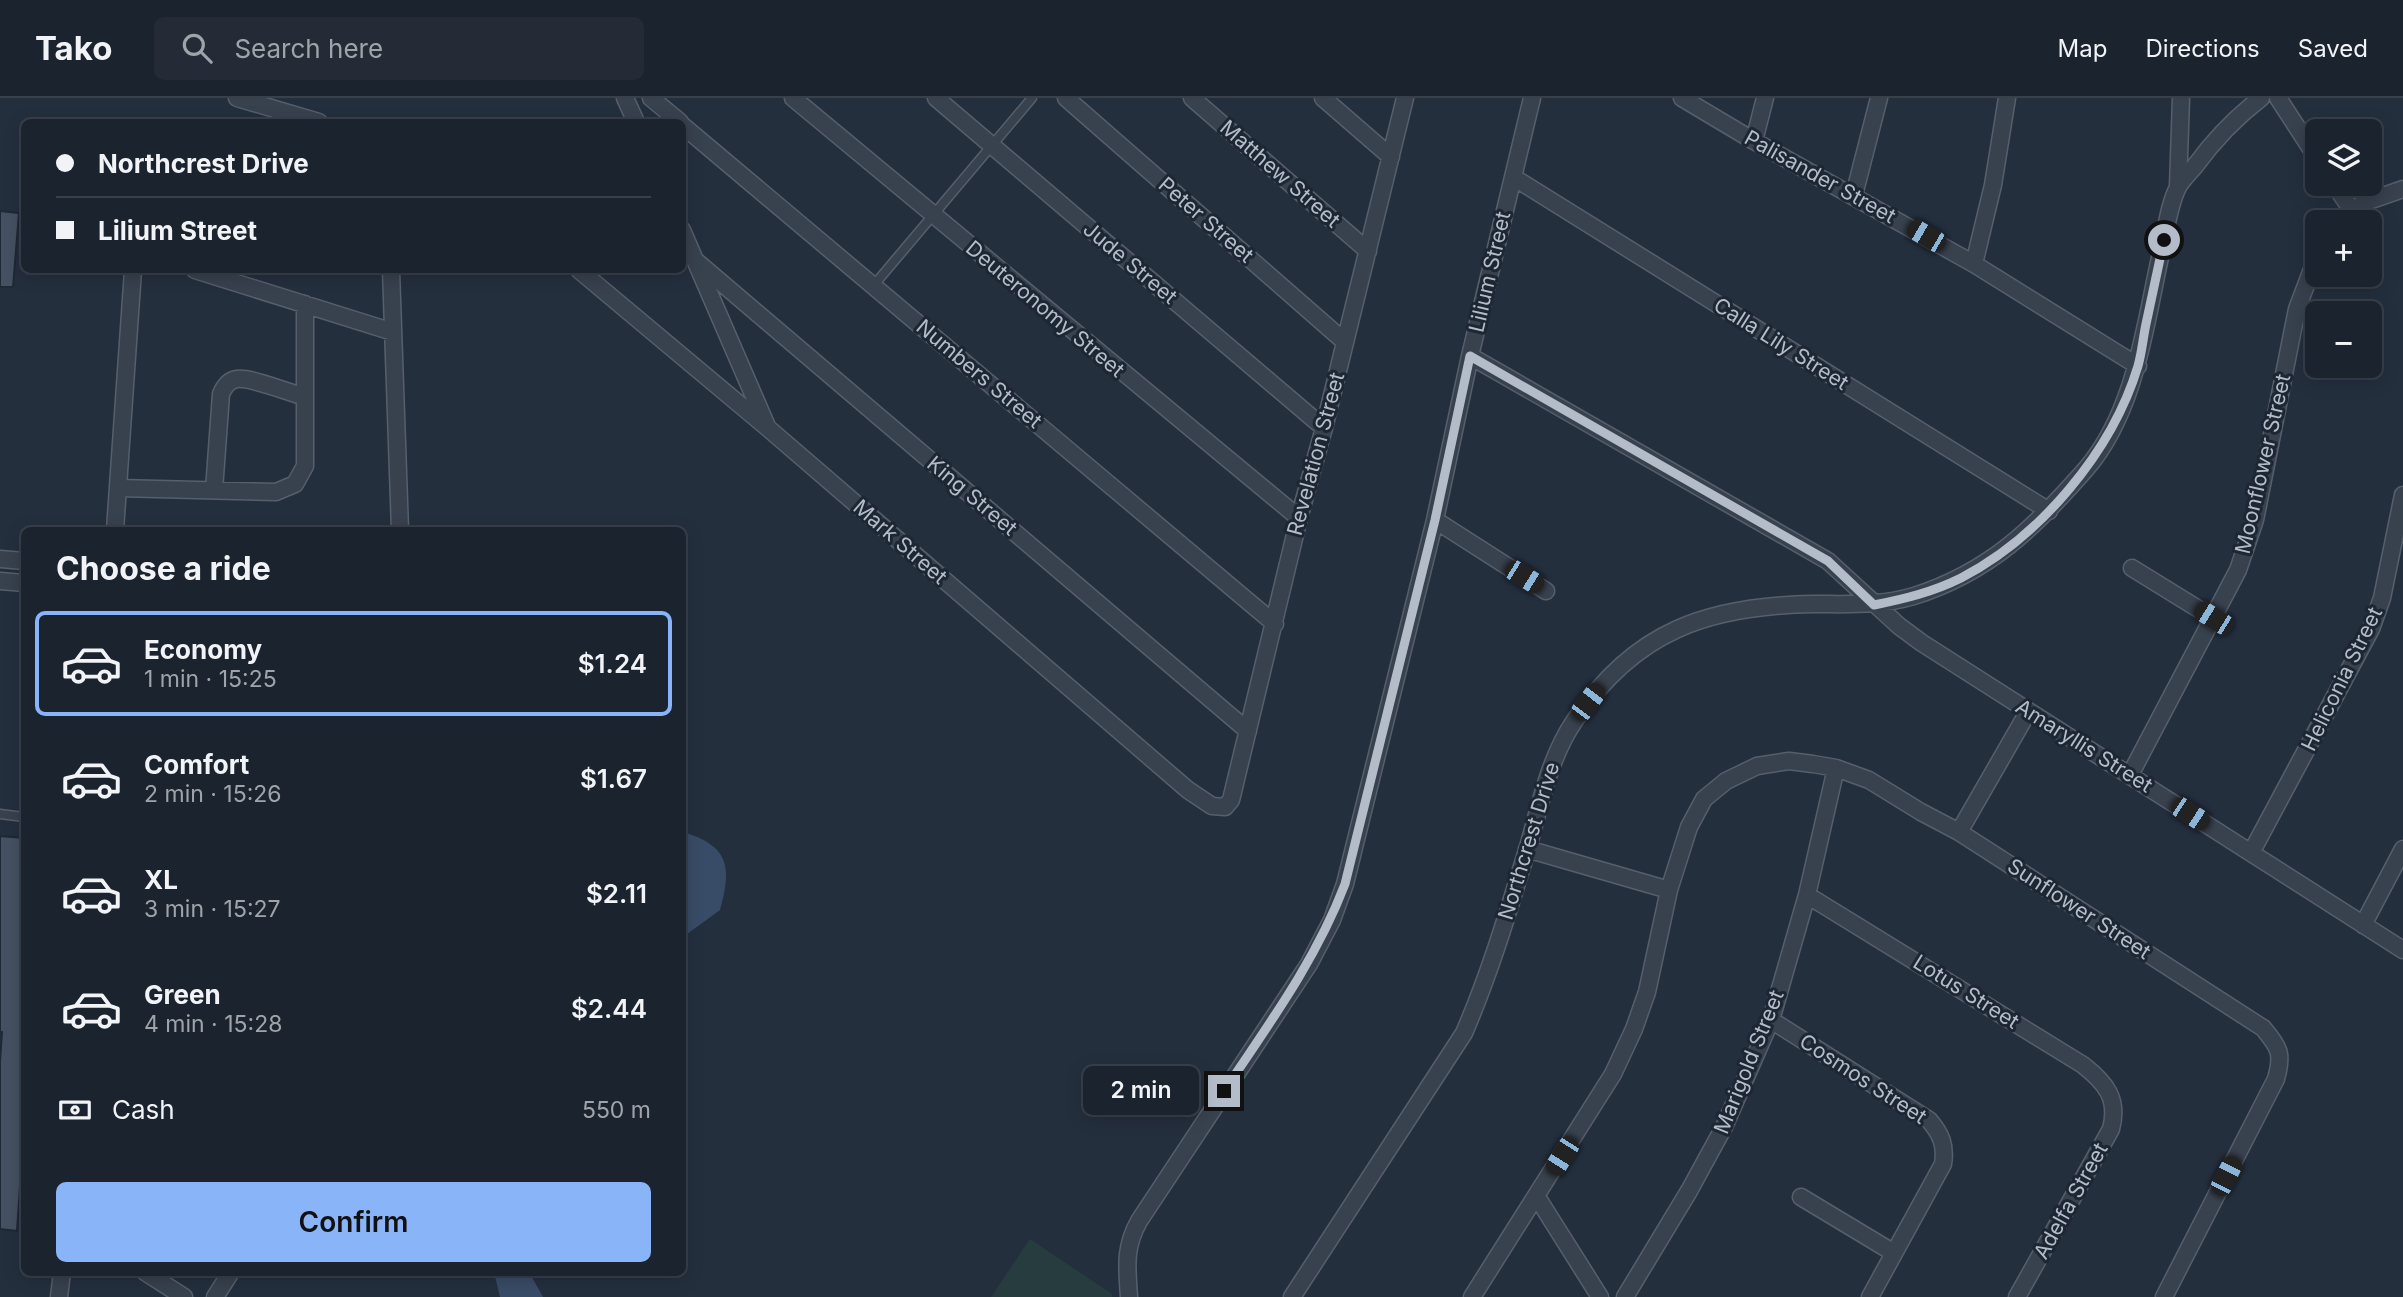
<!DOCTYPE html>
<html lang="en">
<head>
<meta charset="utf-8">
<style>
  body { margin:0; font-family:Inter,sans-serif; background:#242b36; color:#f1f3f6; height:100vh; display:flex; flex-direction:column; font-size:26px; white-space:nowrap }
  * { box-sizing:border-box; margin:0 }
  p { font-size:23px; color:#a0a4aa }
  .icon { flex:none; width:38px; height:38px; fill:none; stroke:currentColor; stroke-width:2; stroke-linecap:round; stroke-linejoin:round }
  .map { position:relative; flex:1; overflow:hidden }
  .drawer { position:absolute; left:21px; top:429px; width:665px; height:749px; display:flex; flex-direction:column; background:#1b232e; border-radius:10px; box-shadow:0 4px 18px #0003,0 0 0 2px #39404a }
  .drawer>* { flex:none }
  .guide { position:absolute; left:21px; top:21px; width:665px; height:154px; border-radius:10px; box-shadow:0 4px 18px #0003,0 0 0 2px #39404a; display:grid; align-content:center; height:154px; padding:0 35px; background:#1b232e }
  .buttons { position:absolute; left:2305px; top:21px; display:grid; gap:14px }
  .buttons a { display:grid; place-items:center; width:77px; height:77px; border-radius:10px; background:#1b232e; box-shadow:0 4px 18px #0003,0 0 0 2px #39404a; font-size:35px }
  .end { position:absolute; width:32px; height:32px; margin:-16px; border:9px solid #b4bcc9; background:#111; box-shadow:0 0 0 4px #111 }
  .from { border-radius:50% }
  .bubble { position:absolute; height:49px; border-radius:10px; background:#1b232e; box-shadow:0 4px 18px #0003,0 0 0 2px #39404a; font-size:23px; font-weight:600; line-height:49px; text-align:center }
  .car { position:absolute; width:21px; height:42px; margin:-21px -10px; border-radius:9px; box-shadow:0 0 5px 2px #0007; background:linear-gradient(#222 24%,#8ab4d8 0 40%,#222 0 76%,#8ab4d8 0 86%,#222 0) }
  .guide b { display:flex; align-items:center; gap:24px; height:66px; font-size:26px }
  .guide b+b { border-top:2px solid #39404a }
  .guide i { width:18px; height:18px; background:#f1f3f6 }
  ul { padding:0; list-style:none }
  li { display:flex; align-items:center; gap:21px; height:105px; margin:0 14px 10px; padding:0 21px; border:4px solid transparent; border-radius:10px }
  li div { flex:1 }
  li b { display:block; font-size:26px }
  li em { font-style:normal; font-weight:600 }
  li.active { border-color:#8ab4f8 }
  li>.icon { width:63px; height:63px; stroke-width:1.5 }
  h2 { padding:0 35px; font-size:32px; line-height:84px }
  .pay { display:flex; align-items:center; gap:18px; height:77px; padding:0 35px; font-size:26px }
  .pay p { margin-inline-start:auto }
  .button { display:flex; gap:14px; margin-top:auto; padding:14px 35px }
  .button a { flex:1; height:80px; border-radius:10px; background:#8ab4f8; color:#111; font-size:28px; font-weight:600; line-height:80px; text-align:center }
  header { display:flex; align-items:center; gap:42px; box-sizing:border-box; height:98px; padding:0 35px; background:#1b232e; border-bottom:2px solid #39404a }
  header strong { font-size:33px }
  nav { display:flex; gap:38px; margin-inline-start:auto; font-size:24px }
  .search { width:490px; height:63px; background:#242b36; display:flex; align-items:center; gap:18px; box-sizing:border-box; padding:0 24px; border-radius:10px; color:#a0a4aa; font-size:26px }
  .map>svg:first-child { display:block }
  .green { fill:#263c3f }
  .water { fill:#394c67 }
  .building { fill:#455162; stroke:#1f2835; stroke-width:2 }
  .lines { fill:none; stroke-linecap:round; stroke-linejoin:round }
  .service-casing { stroke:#565f6c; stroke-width:11 }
  .minor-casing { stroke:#565f6c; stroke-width:19 }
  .service { stroke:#38414e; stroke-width:8 }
  .minor { stroke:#38414e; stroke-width:16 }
  .route { stroke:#b4bcc9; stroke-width:9 }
  .labels { text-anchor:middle; stroke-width:6; stroke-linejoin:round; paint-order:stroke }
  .street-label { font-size:21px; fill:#b4bcc9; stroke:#1d2633 }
</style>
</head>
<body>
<header>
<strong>Tako</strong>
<div class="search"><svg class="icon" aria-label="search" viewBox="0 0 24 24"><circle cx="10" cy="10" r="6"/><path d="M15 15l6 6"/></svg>Search here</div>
<nav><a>Map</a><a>Directions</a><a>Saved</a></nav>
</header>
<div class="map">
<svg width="2403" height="1199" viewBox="0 0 2403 1199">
  <rect width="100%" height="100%" fill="#242f3e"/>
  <path class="green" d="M1030 1141 1112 1196V1199H991Z"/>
  <path class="water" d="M683 734C729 748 732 768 720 812L683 839Z
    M494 1174H529L543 1199H500Z"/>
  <path class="building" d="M0 113 19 115 13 189H0Z
    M0 738 24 740V1029L17 1133 0 1131V964L2 934H0Z"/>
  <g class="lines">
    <defs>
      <path id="service" d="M874 187 1032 0
        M0 716 24 719"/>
      <path id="minor" d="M237 0 319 24
        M625 0 636 24
        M651 0 680 24
        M793 0 1299 420
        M936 0 1324 330
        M1066 0 1345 244
        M1192 0 1368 153
        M1323 0 1391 59
        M1682 0 1754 43 1974 166 2138 268
        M2278 0 2317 60
        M682 27 1275 526
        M1754 43 1765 0
        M1513 79 2049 413
        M2334 86 2353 114
        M2178 89 2181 0
        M1854 97 1879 0
        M2341 124 2363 105 2403 91
        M682 132 766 326
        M696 163 1248 633
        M1974 166 1993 87 2007 0
        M195 172 393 234
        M391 172 400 432
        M579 172 769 331 1188 692 1212 708 1225 709 1231 702 1299 420 1324 330 1405 0
        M1470 258 1828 463 1899 528 1922 545 2403 852
        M118 390 276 394 295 386 305 368V206
        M214 392 221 296C224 289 229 282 237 281 251 279 290 295 305 299
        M1435 422 1546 493
        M115 432 133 172
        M0 461 24 463
        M2132 470 2213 520
        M0 483 24 485
        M2130 677 2238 472 2255 422 2297 211 2317 158
        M1959 734 2028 614
        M1527 751 1669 792
        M2251 755 2371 531 2382 500 2403 397
        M1807 797 2083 967C2106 985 2119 1001 2111 1031L2017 1199
        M2363 827 2403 751
        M1771 922 1929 1022C1941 1036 1946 1047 1943 1066L1870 1199
        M1537 1099 1600 1199
        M1801 1099 1894 1155
        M145 1174 184 1199
        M59 1199 62 1174
        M215 1199 231 1174
        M1129 1199C1127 1169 1124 1150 1139 1123L1309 866 1332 822 1345 786 1435 422 1470 258 1532 0
        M1292 1199 1464 935C1490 875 1509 811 1528 749 1541 705 1549 660 1575 622 1635 532 1709 508 1813 506 1848 506 1881 508 1914 498 1990 474 2035 429 2086 371 2136 313 2145 226 2161 155 2166 134 2168 109 2178 89 2182 82 2189 75 2195 68 2214 42 2235 20 2261 0
        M1472 1199 1613 976 1634 931 1647 894 1669 792 1689 729 1704 701 1726 683 1757 668 1789 663 1813 666 1836 670 1869 682 1921 714 1959 734 2263 930C2280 950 2283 956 2276 981L2164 1199
        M1625 1199 1689 1093 1724 1029 1771 922 1807 797 1836 670"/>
    </defs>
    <use href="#service" class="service-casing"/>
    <use href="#minor" class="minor-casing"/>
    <use href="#service" class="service"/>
    <use href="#minor" class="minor"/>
  </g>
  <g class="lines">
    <path class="route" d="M1224 993C1269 926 1316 862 1345 786L1435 422 1470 258 1828 463 1874 507C1904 501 1933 494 1961 480 2040 439 2112 354 2138 268 2142 254 2143 240 2146 226 2152 198 2158 170 2164 142"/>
  </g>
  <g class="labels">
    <g class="street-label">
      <text transform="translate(1280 76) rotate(41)" y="7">Matthew Street</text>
      <text transform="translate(1820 79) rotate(29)" y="7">Palisander Street</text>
      <text transform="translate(1206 122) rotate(41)" y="7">Peter Street</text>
      <text transform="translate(1130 165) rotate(40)" y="7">Jude Street</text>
      <text transform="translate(1490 174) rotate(-77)" y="7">Lilium Street</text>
      <text transform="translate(1045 211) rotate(40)" y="7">Deuteronomy Street</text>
      <text transform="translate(1781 246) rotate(32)" y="7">Calla Lily Street</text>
      <text transform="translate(979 276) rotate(40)" y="7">Numbers Street</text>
      <text transform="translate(1316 356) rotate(-75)" y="7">Revelation Street</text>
      <text transform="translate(2263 366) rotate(-77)" y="7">Moonflower Street</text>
      <text transform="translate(972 398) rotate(40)" y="7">King Street</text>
      <text transform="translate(900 444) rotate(41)" y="7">Mark Street</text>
      <text transform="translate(2342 581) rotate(-64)" y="7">Heliconia Street</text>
      <text transform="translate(2084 648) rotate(32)" y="7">Amaryllis Street</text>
      <text transform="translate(1529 743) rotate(-73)" y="7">Northcrest Drive</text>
      <text transform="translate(2079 811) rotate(33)" y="7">Sunflower Street</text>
      <text transform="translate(1966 894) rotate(32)" y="7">Lotus Street</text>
      <text transform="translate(1749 964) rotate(-68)" y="7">Marigold Street</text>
      <text transform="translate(1863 981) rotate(33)" y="7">Cosmos Street</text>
      <text transform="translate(2071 1103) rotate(-61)" y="7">Adelfa Street</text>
    </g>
  </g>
</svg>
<div class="buttons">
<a><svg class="icon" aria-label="layers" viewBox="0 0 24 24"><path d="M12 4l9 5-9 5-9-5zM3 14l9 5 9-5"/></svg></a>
<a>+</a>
<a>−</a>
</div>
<i class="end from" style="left:2164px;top:142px"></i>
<i class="end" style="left:1224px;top:993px"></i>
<div class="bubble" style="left:1083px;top:968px;width:116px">2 min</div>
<i class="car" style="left:1926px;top:138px;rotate:300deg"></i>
<i class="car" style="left:1524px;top:479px;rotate:122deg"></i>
<i class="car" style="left:2213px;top:520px;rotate:302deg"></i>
<i class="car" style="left:1588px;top:604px;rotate:37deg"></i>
<i class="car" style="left:2190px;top:716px;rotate:123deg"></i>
<i class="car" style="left:1562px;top:1058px;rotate:212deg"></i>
<i class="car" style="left:2226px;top:1078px;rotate:27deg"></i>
<div class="guide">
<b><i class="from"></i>Northcrest Drive</b>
<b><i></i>Lilium Street</b>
</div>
<section class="drawer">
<h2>Choose a ride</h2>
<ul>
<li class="active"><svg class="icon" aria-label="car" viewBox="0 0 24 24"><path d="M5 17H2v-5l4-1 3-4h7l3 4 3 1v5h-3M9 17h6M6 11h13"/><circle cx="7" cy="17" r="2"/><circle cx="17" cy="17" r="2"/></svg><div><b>Economy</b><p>1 min · 15:25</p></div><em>$1.24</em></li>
<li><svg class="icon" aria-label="car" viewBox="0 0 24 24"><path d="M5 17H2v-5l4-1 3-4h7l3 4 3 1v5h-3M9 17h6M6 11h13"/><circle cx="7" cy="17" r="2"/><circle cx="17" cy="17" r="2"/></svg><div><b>Comfort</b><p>2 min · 15:26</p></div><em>$1.67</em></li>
<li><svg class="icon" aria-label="car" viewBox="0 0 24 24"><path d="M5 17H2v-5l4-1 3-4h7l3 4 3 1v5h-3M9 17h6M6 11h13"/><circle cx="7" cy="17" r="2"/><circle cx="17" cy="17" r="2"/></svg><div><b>XL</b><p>3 min · 15:27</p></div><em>$2.11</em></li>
<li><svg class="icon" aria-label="car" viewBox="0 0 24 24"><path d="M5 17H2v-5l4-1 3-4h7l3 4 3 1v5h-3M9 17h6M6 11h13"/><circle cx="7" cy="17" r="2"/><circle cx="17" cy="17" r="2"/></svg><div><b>Green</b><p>4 min · 15:28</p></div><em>$2.44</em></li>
</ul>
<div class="pay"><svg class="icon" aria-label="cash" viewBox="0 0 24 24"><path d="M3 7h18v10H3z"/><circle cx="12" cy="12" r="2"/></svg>Cash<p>550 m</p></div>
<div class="button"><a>Confirm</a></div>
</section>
</div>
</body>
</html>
